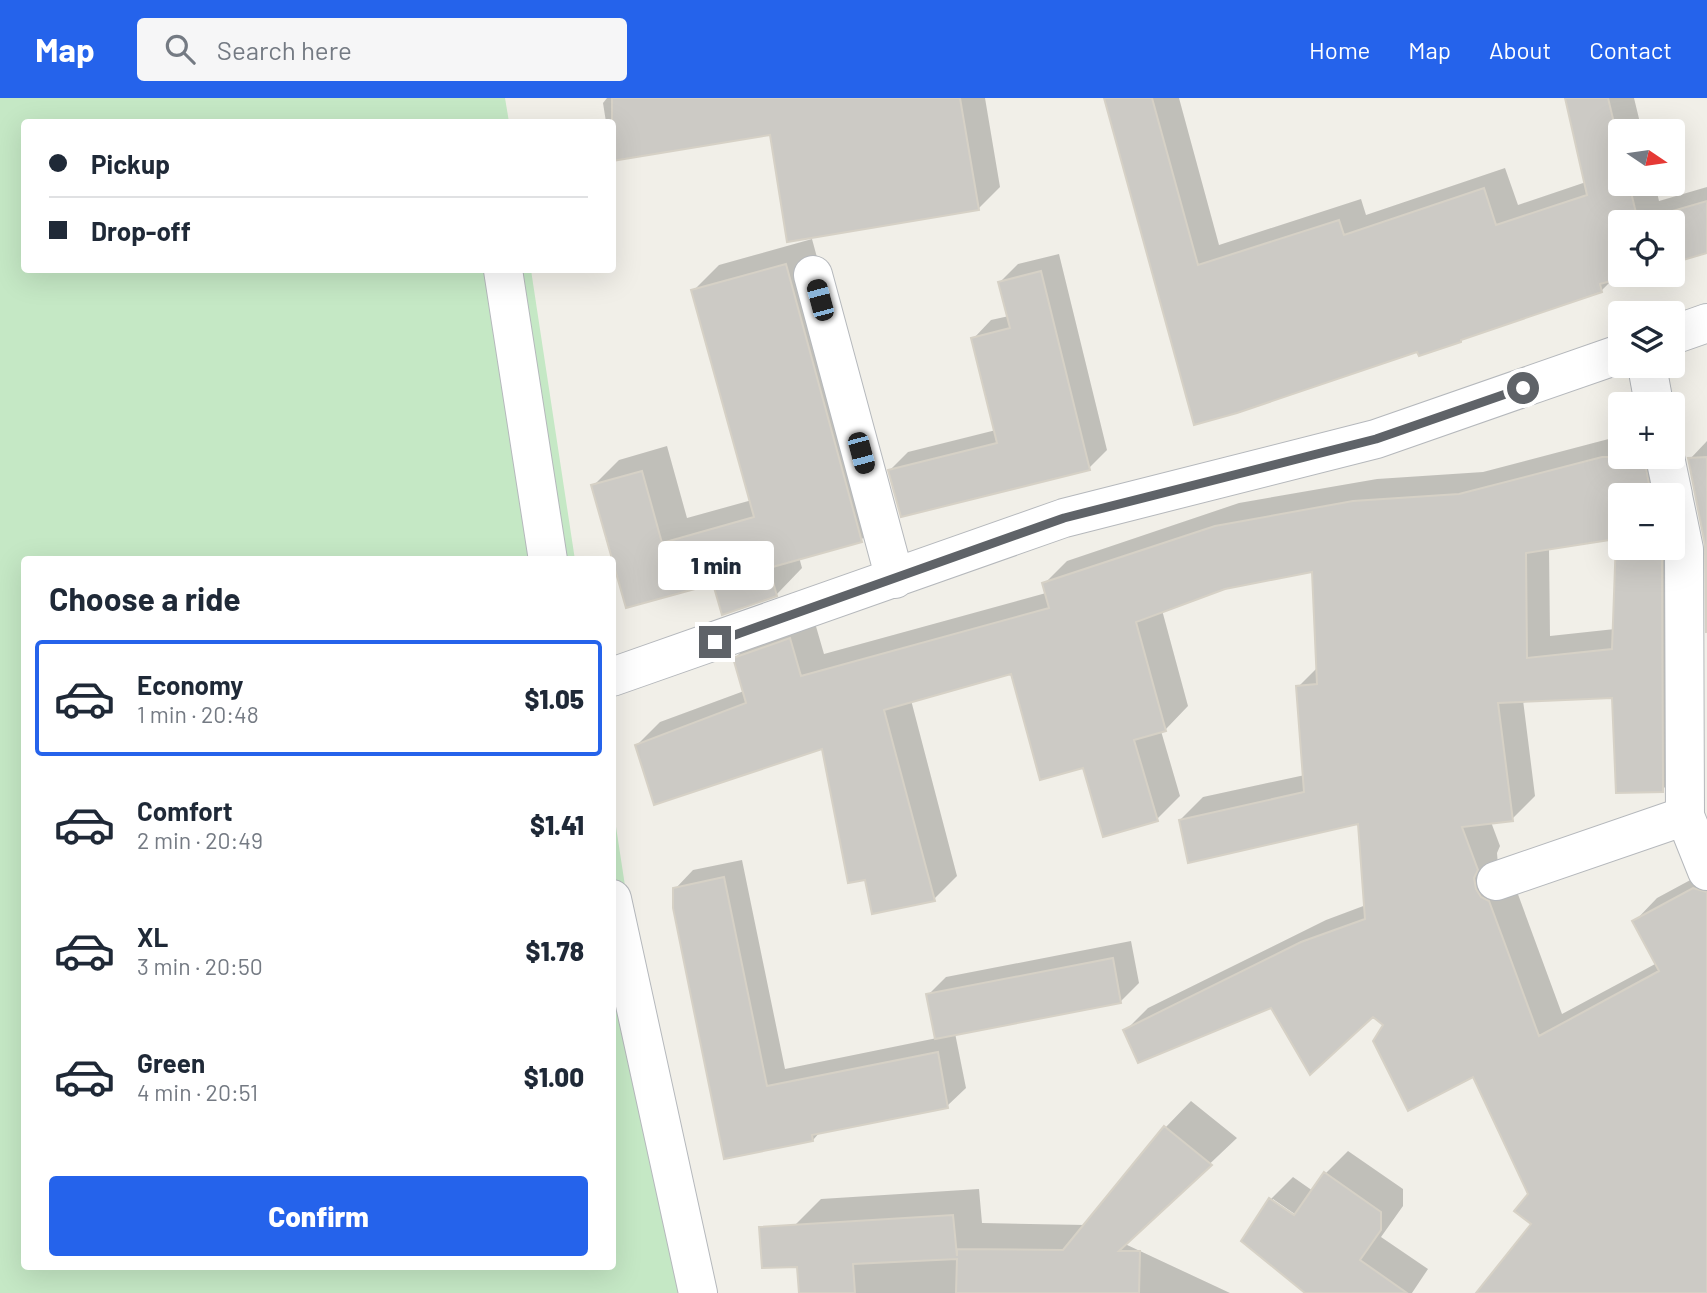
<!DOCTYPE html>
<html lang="en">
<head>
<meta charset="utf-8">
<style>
  body { margin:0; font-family:Barlow,sans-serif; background:#f6f6f7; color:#1f2937; height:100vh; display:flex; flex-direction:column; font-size:26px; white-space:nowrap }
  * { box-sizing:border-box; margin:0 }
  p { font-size:23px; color:#747a83 }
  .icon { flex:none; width:38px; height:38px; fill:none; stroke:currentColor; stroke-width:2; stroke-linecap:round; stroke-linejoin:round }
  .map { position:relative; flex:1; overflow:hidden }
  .sheet { position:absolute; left:21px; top:458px; width:595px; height:714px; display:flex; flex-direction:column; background:#fff; border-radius:7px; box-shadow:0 7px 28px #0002 }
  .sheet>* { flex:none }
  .top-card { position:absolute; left:21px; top:21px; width:595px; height:154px; border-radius:7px; box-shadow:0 7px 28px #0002; display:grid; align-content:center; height:154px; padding:0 28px; background:#fff }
  .needle { width:46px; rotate:103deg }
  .fabs { position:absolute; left:1608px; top:21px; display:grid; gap:14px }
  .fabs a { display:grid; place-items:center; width:77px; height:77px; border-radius:7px; background:#fff; box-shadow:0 7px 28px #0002; font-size:35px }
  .end { position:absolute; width:32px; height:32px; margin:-16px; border:9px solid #5f6368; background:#fff; box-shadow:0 0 0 4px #fff }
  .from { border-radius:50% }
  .bubble { position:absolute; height:49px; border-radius:7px; background:#fff; box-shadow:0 7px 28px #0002; font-size:23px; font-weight:800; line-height:49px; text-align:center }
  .car { position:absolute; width:21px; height:42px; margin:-21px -10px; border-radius:9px; box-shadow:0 0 5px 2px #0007; background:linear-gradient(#222 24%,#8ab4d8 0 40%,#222 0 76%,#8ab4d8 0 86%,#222 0) }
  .top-card b { display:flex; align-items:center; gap:24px; height:66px; font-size:26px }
  .top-card b+b { border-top:2px solid #e0e1e3 }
  .top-card i { width:18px; height:18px; background:#1f2937 }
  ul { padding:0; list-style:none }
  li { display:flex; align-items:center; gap:21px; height:116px; margin:0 14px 10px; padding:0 14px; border:4px solid transparent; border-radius:7px }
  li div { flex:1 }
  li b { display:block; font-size:26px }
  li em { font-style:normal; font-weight:800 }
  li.on { border-color:#2563eb }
  li>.icon { width:63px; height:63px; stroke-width:1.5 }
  h2 { padding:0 28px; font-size:32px; line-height:84px }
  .primary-button { display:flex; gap:14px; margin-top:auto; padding:14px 28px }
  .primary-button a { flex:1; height:80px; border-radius:7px; background:#2563eb; color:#fff; font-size:28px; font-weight:800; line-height:80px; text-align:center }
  header { display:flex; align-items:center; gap:42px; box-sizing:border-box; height:98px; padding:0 35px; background:#2563eb; color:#fff }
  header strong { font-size:33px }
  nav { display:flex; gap:38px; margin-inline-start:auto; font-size:24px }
  .search { width:490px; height:63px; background:#f6f6f7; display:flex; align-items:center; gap:18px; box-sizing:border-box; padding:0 24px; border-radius:7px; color:#747a83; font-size:26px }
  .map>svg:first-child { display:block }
  .green { fill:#c5e8c5 }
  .shadow { fill:#0003; fill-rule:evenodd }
  .building { fill:#cccac5; stroke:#d6d1c6; stroke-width:2; fill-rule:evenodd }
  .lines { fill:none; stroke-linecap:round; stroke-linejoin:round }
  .minor-casing { stroke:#b5b8bc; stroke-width:40 }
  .minor { stroke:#fff; stroke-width:38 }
  .route { stroke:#5f6368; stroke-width:9 }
</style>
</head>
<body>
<header>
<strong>Map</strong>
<div class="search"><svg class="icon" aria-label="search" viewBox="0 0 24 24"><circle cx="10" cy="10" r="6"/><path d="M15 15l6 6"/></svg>Search here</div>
<nav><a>Home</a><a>Map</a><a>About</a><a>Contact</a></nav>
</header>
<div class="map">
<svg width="1707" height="1195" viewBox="0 0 1707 1195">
  <rect width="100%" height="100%" fill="#f1efe8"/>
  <path class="green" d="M0 0H505L509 24H24V172H531L575 462H24V1169H612L613 709 687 1195H0Z"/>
  <path class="shadow" d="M607 0H985L1000 89 978 111 771 35 606 24 603 5Z
    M1106 0H1179L1219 147 1361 101 1366 117 1505 70 1518 107 1586 84 1567 0H1634L1642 33H1620V86H1655L1659 103 1707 89V153L1673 163V124H1620V177H1627L1613 181 1601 193 1237 313Z
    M812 141 887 416 861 442 799 459 802 470 777 496 723 515 714 484 627 508 593 388 619 362 667 348 687 420 752 402 693 193 719 167Z
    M1059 156 1107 352 1089 370 890 372 908 354 996 332 973 241 991 222 1009 218 1000 184 1018 166Z
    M1620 338V359H1670L1684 429 1685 669 1662 692 1618 694 1614 598 1523 602 1535 698 1512 721 1491 724 1500 748 1497 755 1498 767 1504 776 1512 780 1562 916 1657 865 1635 823 1657 800 1707 773V1195H1501L1492 1178 1533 1126 1517 1113 1530 1096 1474 977 1409 1011 1375 943 1385 927 1373 916 1310 974 1272 908 1139 963 1125 933 1148 910 1326 822 1366 807 1360 724 1190 762 1180 722 1203 699 1305 677 1298 589 1318 569 1313 472 1224 489 1162 512 1188 608 1166 631 1161 633 1180 698 1157 721 1104 737 1084 668 1041 680 1012 574 911 602 957 778 934 801 873 814 866 780 850 783 823 648 655 705 637 647 660 624 744 593 735 560 758 537 813 518 824 556 1046 495 1044 486 1067 463 1239 405 1377 381 1483 374ZM1620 397H1673V450H1620ZM1618 439 1615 531 1550 538 1549 450Z
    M1707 343V448L1690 361Z
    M742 762 785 971 937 940 928 897 946 879 1131 843 1139 885 1121 903 955 935 966 990 947 1008 820 1034 813 1042 725 1059 675 791 693 772Z
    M1191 1003 1237 1040 1125 1146 1230 1195H800L795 1127 821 1101 979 1091 982 1125 1086 1127 1165 1030Z
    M1348 1053 1403 1091V1108L1381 1139 1428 1171 1412 1195H1308L1271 1101 1293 1079 1313 1093 1325 1076ZM1273 1101 1302 1121 1300 1124 1273 1105Z"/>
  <path class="building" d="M612 0H960L979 112 787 144 770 37 612 63Z
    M1104 0H1152L1198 167 1339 122 1344 137 1484 90 1496 127 1587 97 1565 0H1608L1620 50V86H1629L1638 123 1707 103V155L1673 165V124H1620V177H1633L1600 186 1602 194 1461 242V244L1419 258 1417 254 1237 315 1194 327Z
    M786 166 862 444 769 470 777 498 722 517 713 486 626 510 591 387 642 373 662 445 754 419 691 192Z
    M1041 173 1090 372 901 419 888 372 997 345 971 240 1010 230 998 184Z
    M1602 359H1644L1651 397H1620V450H1661L1662 453 1663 694 1616 695 1612 600 1498 605 1513 723 1462 729 1478 772 1474 780 1476 791 1481 799 1489 803 1539 938 1659 873 1632 823 1693 790 1707 794V1195H1476L1531 1126 1514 1113 1528 1096 1473 979 1408 1013 1373 943 1383 927 1373 919 1310 977 1271 910 1138 965 1123 932 1301 844 1365 821 1358 726 1188 765 1179 722 1304 694 1296 588 1317 586 1312 474 1225 491 1136 524 1166 633 1134 642 1158 723 1103 739 1083 670 1040 682 1011 576 884 612 935 803 872 816 865 782 848 785 822 651 654 707 635 647 746 605 733 560 790 540 801 578 1049 510 1042 485 1215 428 1353 403 1459 396ZM1616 441 1612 551 1527 560 1526 455Z
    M1707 359V534H1706L1705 447 1688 360Z
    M724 779 767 988 938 954 948 1010 812 1037 813 1043 724 1061 673 810V790Z
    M1113 860 1121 905 935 941 926 896Z
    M1164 1028 1212 1067 1119 1153H1140L1139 1195H956L957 1161 853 1166 855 1195H799L797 1169 762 1170 759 1129 953 1117 957 1158V1151L1063 1152Z
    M1324 1074 1381 1114V1132L1360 1162 1407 1195H1305L1241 1143 1269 1100 1294 1117Z"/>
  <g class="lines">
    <defs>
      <path id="minor" d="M503 172 548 462
        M813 177 895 481
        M1673 237 1707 225
        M1647 268 1654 306
        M1665 359 1673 397
        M1673 398 1684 451 1685 718 1707 773
        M612 579 1064 420 1376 341 1620 256
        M1496 783 1685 718
        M612 801 698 1195"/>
    </defs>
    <use href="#minor" class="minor-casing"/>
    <use href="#minor" class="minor"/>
  </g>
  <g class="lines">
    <path class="route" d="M715 544 1064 420 1376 341 1523 290"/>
  </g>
</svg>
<div class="fabs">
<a><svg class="needle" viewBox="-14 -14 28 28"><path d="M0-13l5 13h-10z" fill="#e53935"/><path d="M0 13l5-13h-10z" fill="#747a83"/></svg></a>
<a><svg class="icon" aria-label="locate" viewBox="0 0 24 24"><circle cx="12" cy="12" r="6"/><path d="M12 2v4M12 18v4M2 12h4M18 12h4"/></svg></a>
<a><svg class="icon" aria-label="layers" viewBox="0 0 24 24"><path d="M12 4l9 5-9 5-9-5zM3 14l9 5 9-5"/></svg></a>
<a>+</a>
<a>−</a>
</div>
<i class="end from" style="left:1523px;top:290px"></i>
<i class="end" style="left:715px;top:544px"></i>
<div class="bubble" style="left:658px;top:443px;width:116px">1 min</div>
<i class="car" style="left:820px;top:202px;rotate:345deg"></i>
<i class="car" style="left:861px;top:355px;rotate:165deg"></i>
<div class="top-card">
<b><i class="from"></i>Pickup</b>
<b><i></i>Drop-off</b>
</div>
<section class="sheet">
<h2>Choose a ride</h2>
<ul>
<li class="on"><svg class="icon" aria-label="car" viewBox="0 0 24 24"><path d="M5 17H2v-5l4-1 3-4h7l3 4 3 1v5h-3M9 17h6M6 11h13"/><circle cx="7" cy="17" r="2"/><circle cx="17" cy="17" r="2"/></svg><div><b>Economy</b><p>1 min · 20:48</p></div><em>$1.05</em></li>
<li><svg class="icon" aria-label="car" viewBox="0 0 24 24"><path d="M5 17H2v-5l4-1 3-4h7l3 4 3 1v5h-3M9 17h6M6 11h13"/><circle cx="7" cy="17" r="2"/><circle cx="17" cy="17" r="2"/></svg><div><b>Comfort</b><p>2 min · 20:49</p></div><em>$1.41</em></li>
<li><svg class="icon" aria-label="car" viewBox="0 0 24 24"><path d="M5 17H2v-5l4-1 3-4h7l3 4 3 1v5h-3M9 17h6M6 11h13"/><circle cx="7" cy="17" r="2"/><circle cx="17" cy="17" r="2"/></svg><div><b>XL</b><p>3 min · 20:50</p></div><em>$1.78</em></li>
<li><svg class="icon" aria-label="car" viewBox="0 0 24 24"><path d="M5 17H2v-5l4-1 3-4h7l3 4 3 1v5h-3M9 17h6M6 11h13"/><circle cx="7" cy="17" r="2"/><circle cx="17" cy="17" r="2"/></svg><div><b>Green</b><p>4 min · 20:51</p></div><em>$1.00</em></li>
</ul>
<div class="primary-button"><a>Confirm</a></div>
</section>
</div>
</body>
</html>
